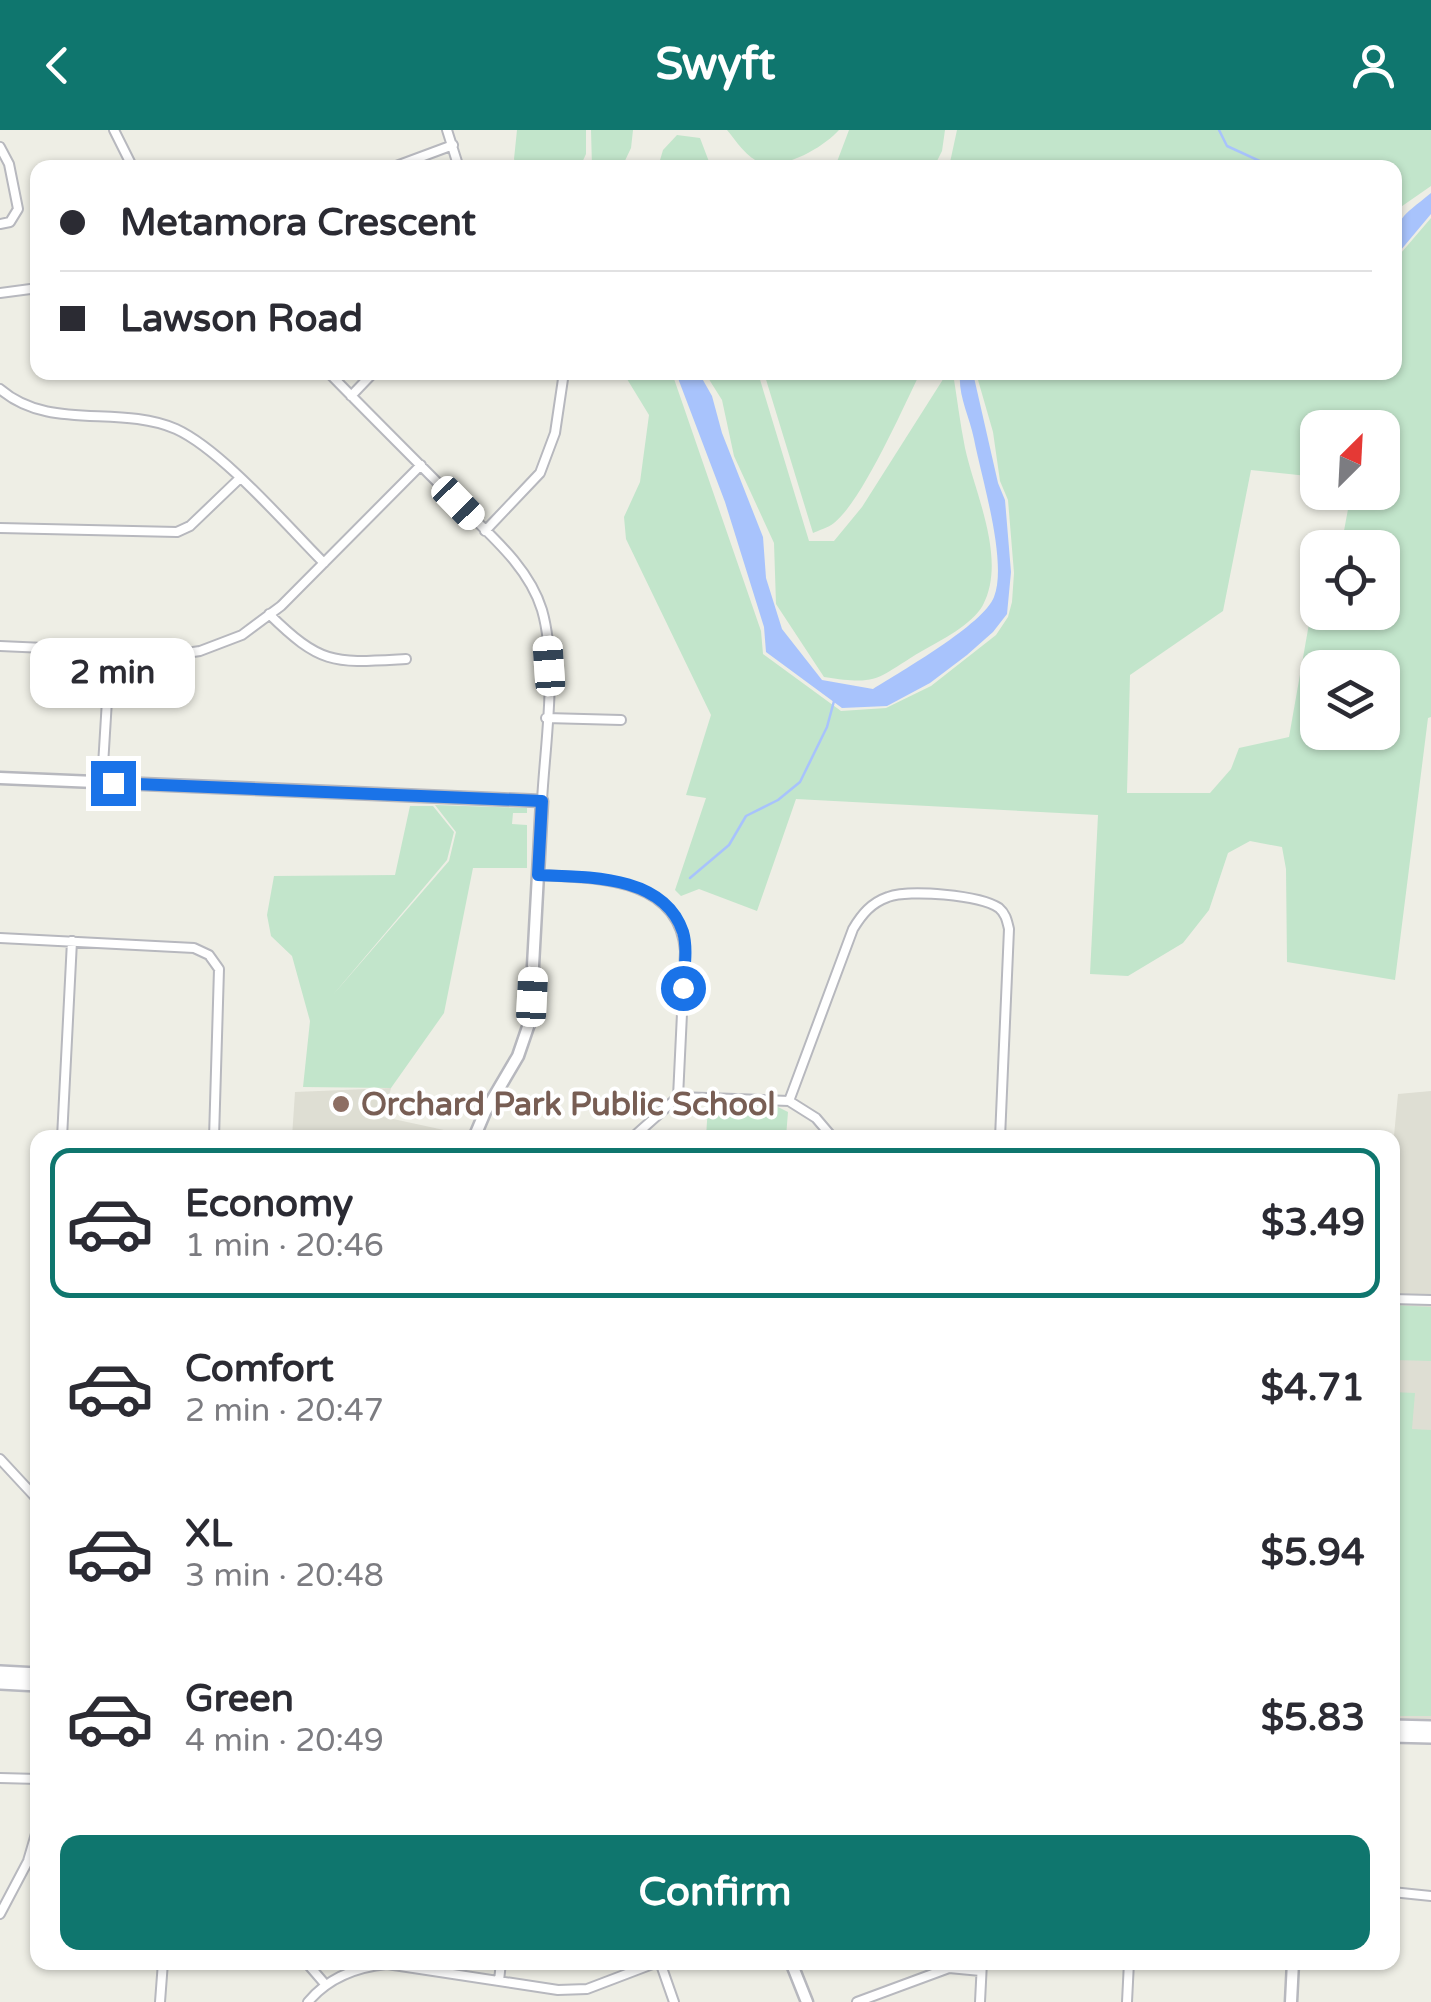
<!DOCTYPE html>
<html lang="en">
<head>
<meta charset="utf-8">
<style>
  body { margin:0; font-family:"Varela Round",sans-serif; background:#f2f2f3; color:#2b2b33; height:100vh; display:flex; flex-direction:column; font-size:38px; white-space:nowrap }
  * { box-sizing:border-box; margin:0 }
  p { font-size:32px; color:#7c7c81 }
  .icon { flex:none; width:55px; height:55px; fill:none; stroke:currentColor; stroke-width:2; stroke-linecap:round; stroke-linejoin:round }
  .map { position:relative; flex:1; overflow:hidden }
  .drawer { position:absolute; left:30px; top:1000px; width:1370px; height:840px; display:flex; flex-direction:column; background:#fff; border-radius:20px; box-shadow:0 2px 8px #0004 }
  .drawer>* { flex:none }
  .guide { position:absolute; left:30px; top:30px; width:1372px; height:220px; border-radius:20px; box-shadow:0 2px 8px #0004; display:grid; align-content:center; height:220px; padding:0 30px; background:#fff }
  .needle { width:65px; rotate:24deg }
  .fabs { position:absolute; left:1300px; top:280px; display:grid; gap:20px }
  .fabs a { display:grid; place-items:center; width:100px; height:100px; border-radius:20px; background:#fff; box-shadow:0 2px 8px #0004; font-size:50px }
  .end { position:absolute; width:45px; height:45px; margin:-22px; border:12px solid #1a73e8; background:#fff; box-shadow:0 0 0 5px #fff }
  .from { border-radius:50% }
  .bubble { position:absolute; height:70px; border-radius:20px; background:#fff; box-shadow:0 2px 8px #0004; font-size:32px; font-weight:800; line-height:70px; text-align:center }
  .car { position:absolute; width:30px; height:60px; margin:-30px -15px; border-radius:12px; box-shadow:0 0 8px 2px #0007; background:linear-gradient(#fff 24%,#345 0 40%,#fff 0 76%,#345 0 86%,#fff 0) }
  .guide b { display:flex; align-items:center; gap:35px; height:95px; font-size:38px }
  .guide b+b { border-top:2px solid #e1e1e2 }
  .guide i { width:25px; height:25px; background:#2b2b33 }
  ul { padding:18px 0 0; list-style:none }
  li { display:flex; align-items:center; gap:30px; height:150px; margin:0 20px 15px; padding:0 10px; border:5px solid transparent; border-radius:20px }
  li div { flex:1 }
  li b { display:block; font-size:38px }
  li em { font-style:normal; font-weight:800 }
  li.on { border-color:#0f766e }
  li>.icon { width:90px; height:90px; stroke-width:1.5 }
  .primary-button { display:flex; gap:20px; margin-top:auto; padding:20px 30px }
  .primary-button a { flex:1; height:115px; border-radius:20px; background:#0f766e; color:#fff; font-size:40px; font-weight:800; line-height:115px; text-align:center }
  header { display:flex; justify-content:space-between; align-items:center; height:130px; padding:0 30px; background:#0f766e; color:#fff; font-size:45px; font-weight:800 }
  .map>svg:first-child { display:block }
  .education { fill:#deded3 }
  .green { fill:#c2e5cb; fill-rule:evenodd }
  .water { fill:#a8c3fc }
  .lines { fill:none; stroke-linecap:round; stroke-linejoin:round }
  .stream { stroke:#a8c3fc; stroke-width:2.5 }
  .minor-casing { stroke:#b7b8be; stroke-width:12 }
  .tertiary-casing { stroke:#b7b8be; stroke-width:15 }
  .secondary-casing { stroke:#b8b9c0; stroke-width:16 }
  .minor { stroke:#fff; stroke-width:8 }
  .tertiary { stroke:#fff; stroke-width:10 }
  .secondary { stroke:#fff; stroke-width:11 }
  .route { stroke:#1a73e8; stroke-width:12 }
  .education-dot { fill:#8d6e63; stroke:#fff; stroke-width:4 }
  .labels { text-anchor:middle; stroke-width:8; stroke-linejoin:round; paint-order:stroke }
  .education-label { font-size:32px; font-weight:bold; fill:#785e54; stroke:#fff; text-anchor:start }
</style>
</head>
<body>
<header><svg class="icon" aria-label="back" viewBox="0 0 24 24"><path d="M15 5l-7 7 7 7"/></svg>Swyft<svg class="icon" aria-label="person" viewBox="0 0 24 24"><circle cx="12" cy="8" r="4"/><path d="M4 21q1-7 8-7t8 7"/></svg></header>
<div class="map">
<svg width="1431" height="1872" viewBox="0 0 1431 1872">
  <rect width="100%" height="100%" fill="#eeeee5"/>
  <path class="education" d="M391 958 384 987 467 1005V1007H292L295 962Z
    M1431 961V1593H1393V1016L1398 964Z"/>
  <path class="green" d="M517 0H586V24L580 37H517L514 29Z
    M591 0H633L631 18 622 37H592Z
    M727 0H839C824 17 784 40 761 33 747 28 736 11 727 0Z
    M849 0H945L942 21 934 37H835Z
    M957 0H1431V56L1395 81V38L949 37Z
    M677 5 700 8 711 37H658L663 20Z
    M1431 88V587L1428 588 1395 850 1287 832 1286 739 1282 717 1250 711 1228 723 1209 780 1183 813 1128 846 1090 844 1098 685 796 669 757 781 699 759 681 766 675 760 706 668 686 665 711 585 626 409 624 387 640 352 649 285 627 249V243H672L761 501 763 524 841 581 886 578 931 556 996 505 1008 487 1012 472 1014 443 1008 370 1000 351 993 302 976 243 1395 242V130ZM1318 298H1382V362L1351 363 1341 417 1382 418V482H1318L1317 472 1310 488 1289 607 1239 618 1231 639 1210 663H1127L1130 545 1223 481 1251 340 1317 347ZM1318 538H1382V602H1318Z
    M705 243H758L809 411H834L862 377 947 243H953C957 268 960 293 965 318 975 364 1007 429 983 475 972 495 941 510 922 521 876 548 881 556 824 547L776 474 774 413 734 326 722 270Z
    M764 243H920C903 278 862 371 834 393 828 398 819 400 813 403Z
    M435 675 527 678V683H513L512 694 527 695V738H473L444 883 391 958 303 957 310 891 292 826 271 806 267 785 274 746 395 745 410 676H433L454 702 447 730 332 866 449 731 456 702Z
    M708 976 778 977 788 982 786 1007H706Z
    M1393 1175 1431 1177V1231L1395 1230 1393 1254Z
    M1392 1262 1415 1263 1412 1299 1431 1300V1586H1393Z"/>
  <path class="water" d="M1431 63V84L1395 127C1395 86 1401 88 1431 63Z
    M676 243H699L712 266 722 303 763 407 766 448 782 499 822 550 873 559C900 542 984 494 994 467 1008 432 981 346 974 309 969 285 958 266 960 243H973L998 353 1005 370 1011 442 1007 484 993 502 967 525 930 553 887 576 842 578 766 522 764 497 725 372Z"/>
  <g class="lines">
    <path class="stream" d="M1219 0 1227 16 1275 38
      M1395 77H1396
      M690 748 729 715 746 686 778 670 800 652 827 597 834 571"/>
    <defs>
      <path id="minor" d="M114 0 133 38
        M447 0 459 38
        M0 17 9 34 18 79 10 92 0 94
        M391 38 453 15
        M0 163 38 158
        M328 242C369 284 411 326 452 367 485 401 528 434 542 480 558 536 545 613 542 671
        M0 259C50 302 118 274 176 299 222 320 287 396 324 433
        M351 266 374 242
        M0 398 177 402 190 396 239 349
        M485 401 540 343 555 303 563 249
        M269 484C322 536 334 533 406 529
        M0 516 179 524 200 521 242 505 281 476 421 335
        M546 588 621 590
        M102 652 110 521
        M538 745C596 748 679 747 685 821L678 967
        M0 808 194 818 209 825 219 839 214 1008
        M789 971 853 799C862 784 871 773 888 767 909 759 980 765 999 778 1006 784 1007 791 1009 799L1000 1008
        M62 1008 72 811
        M632 1008 678 967 789 971 816 988 833 1008
        M1392 1169 1431 1170
        M0 1329 38 1370
        M0 1648 38 1649
        M1392 1762 1431 1766
        M0 1784 28 1731 38 1697
        M306 1832 325 1854
        M660 1832 674 1872
        M499 1851 501 1832
        M160 1872 163 1832
        M308 1872C328 1848 357 1837 387 1834L558 1860 587 1859 658 1832
        M857 1872 949 1838 981 1841
        M980 1872 982 1832
        M1127 1872 1129 1832"/>
      <path id="tertiary" d="M0 648 542 671 530 891 518 926 485 982 474 1008
        M791 1832 807 1872
        M1291 1872 1293 1832"/>
      <path id="secondary" d="M0 1542 38 1544
        M0 1553 38 1555
        M1392 1596 1431 1597
        M1392 1606 1431 1607"/>
    </defs>
    <use href="#minor" class="minor-casing"/>
    <use href="#tertiary" class="tertiary-casing"/>
    <use href="#secondary" class="secondary-casing"/>
    <use href="#minor" class="minor"/>
    <use href="#tertiary" class="tertiary"/>
    <use href="#secondary" class="secondary"/>
  </g>
  <g class="lines">
    <path class="route" d="M113 653 542 671 538 745C589 747 664 745 683 802 688 819 684 840 683 858"/>
  </g>
  <circle class="education-dot" cx="341" cy="974" r="10"/>
  <g class="labels">
    <g class="education-label">
      <text x="361" y="985">Orchard Park Public School</text>
    </g>
  </g>
</svg>
<div class="fabs">
<a><svg class="needle" viewBox="-14 -14 28 28"><path d="M0-13l5 13h-10z" fill="#e53935"/><path d="M0 13l5-13h-10z" fill="#7c7c81"/></svg></a>
<a><svg class="icon" aria-label="locate" viewBox="0 0 24 24"><circle cx="12" cy="12" r="6"/><path d="M12 2v4M12 18v4M2 12h4M18 12h4"/></svg></a>
<a><svg class="icon" aria-label="layers" viewBox="0 0 24 24"><path d="M12 4l9 5-9 5-9-5zM3 14l9 5 9-5"/></svg></a>
</div>
<i class="end from" style="left:683px;top:858px"></i>
<i class="end" style="left:113px;top:653px"></i>
<div class="bubble" style="left:30px;top:508px;width:165px">2 min</div>
<i class="car" style="left:458px;top:373px;rotate:136deg"></i>
<i class="car" style="left:549px;top:536px;rotate:356deg"></i>
<i class="car" style="left:532px;top:867px;rotate:3deg"></i>
<div class="guide">
<b><i class="from"></i>Metamora Crescent</b>
<b><i></i>Lawson Road</b>
</div>
<section class="drawer">
<ul>
<li class="on"><svg class="icon" aria-label="car" viewBox="0 0 24 24"><path d="M5 17H2v-5l4-1 3-4h7l3 4 3 1v5h-3M9 17h6M6 11h13"/><circle cx="7" cy="17" r="2"/><circle cx="17" cy="17" r="2"/></svg><div><b>Economy</b><p>1 min · 20:46</p></div><em>$3.49</em></li>
<li><svg class="icon" aria-label="car" viewBox="0 0 24 24"><path d="M5 17H2v-5l4-1 3-4h7l3 4 3 1v5h-3M9 17h6M6 11h13"/><circle cx="7" cy="17" r="2"/><circle cx="17" cy="17" r="2"/></svg><div><b>Comfort</b><p>2 min · 20:47</p></div><em>$4.71</em></li>
<li><svg class="icon" aria-label="car" viewBox="0 0 24 24"><path d="M5 17H2v-5l4-1 3-4h7l3 4 3 1v5h-3M9 17h6M6 11h13"/><circle cx="7" cy="17" r="2"/><circle cx="17" cy="17" r="2"/></svg><div><b>XL</b><p>3 min · 20:48</p></div><em>$5.94</em></li>
<li><svg class="icon" aria-label="car" viewBox="0 0 24 24"><path d="M5 17H2v-5l4-1 3-4h7l3 4 3 1v5h-3M9 17h6M6 11h13"/><circle cx="7" cy="17" r="2"/><circle cx="17" cy="17" r="2"/></svg><div><b>Green</b><p>4 min · 20:49</p></div><em>$5.83</em></li>
</ul>
<div class="primary-button"><a>Confirm</a></div>
</section>
</div>
</body>
</html>
